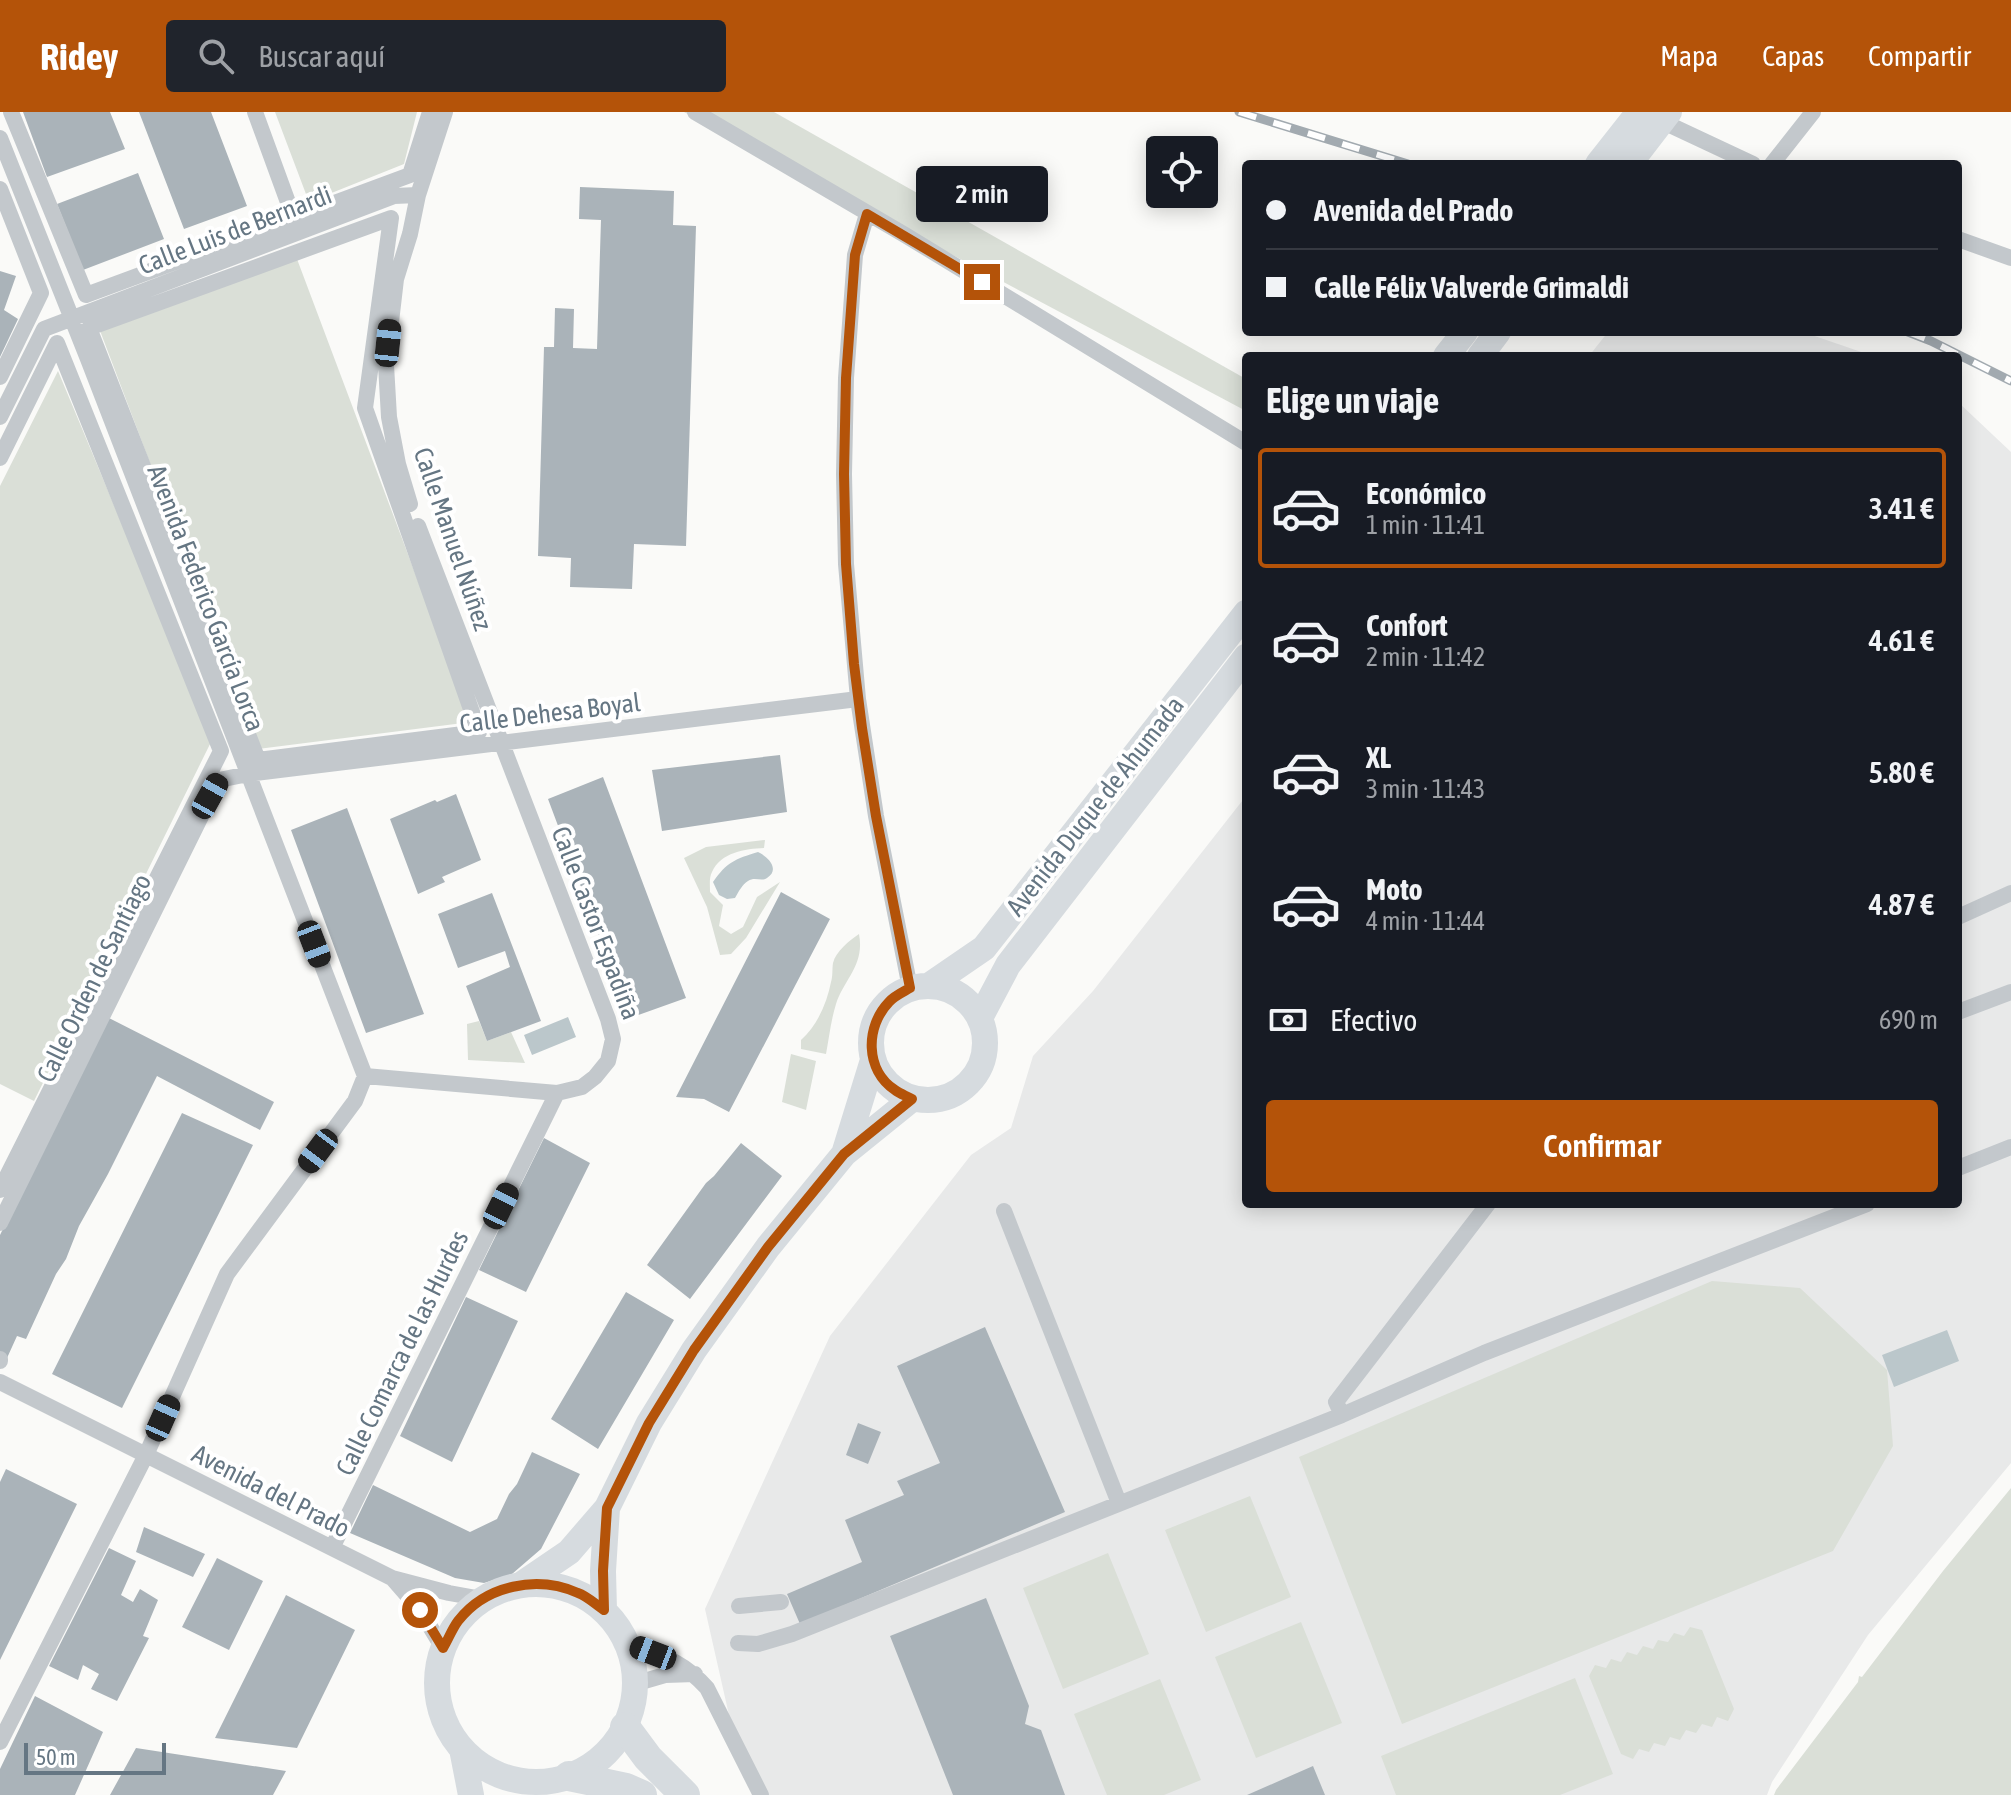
<!DOCTYPE html>
<html lang="es">
<head>
<meta charset="utf-8">
<style>
  body { margin:0; font-family:"Asap Condensed",sans-serif; background:#20242c; color:#f1f3f6; height:100vh; display:flex; flex-direction:column; font-size:30px; white-space:nowrap }
  * { box-sizing:border-box; margin:0 }
  p { font-size:26px; color:#9ea1a6 }
  .icon { flex:none; width:44px; height:44px; fill:none; stroke:currentColor; stroke-width:2; stroke-linecap:round; stroke-linejoin:round }
  .map { position:relative; flex:1; overflow:hidden }
  .drawer { position:absolute; left:1242px; top:240px; width:720px; height:856px; display:flex; flex-direction:column; background:#171b24; border-radius:8px; box-shadow:0 4px 20px #0003 }
  .drawer>* { flex:none }
  .top-card { position:absolute; left:1242px; top:48px; width:720px; height:176px; border-radius:8px; box-shadow:0 4px 20px #0003; display:grid; align-content:center; height:176px; padding:0 24px; background:#171b24 }
  .buttons { position:absolute; left:1146px; top:24px; display:grid; gap:16px }
  .buttons a { display:grid; place-items:center; width:72px; height:72px; border-radius:8px; background:#171b24; box-shadow:0 4px 20px #0003; font-size:40px }
  .scale { position:absolute; left:24px; bottom:20px; width:142px; box-sizing:border-box; padding-left:8px; border:4px solid #657683; border-top:0; font-size:22px; line-height:28px; white-space:nowrap; color:#657683; -webkit-text-stroke:6px #fff; paint-order:stroke }
  .end { position:absolute; width:36px; height:36px; margin:-18px; border:10px solid #b45309; background:#fff; box-shadow:0 0 0 4px #fff }
  .from { border-radius:50% }
  .bubble { position:absolute; height:56px; border-radius:8px; background:#171b24; box-shadow:0 4px 20px #0003; font-size:26px; font-weight:600; line-height:56px; text-align:center }
  .car { position:absolute; width:24px; height:48px; margin:-24px -12px; border-radius:10px; box-shadow:0 0 6px 2px #0007; background:linear-gradient(#222 24%,#8ab4d8 0 40%,#222 0 76%,#8ab4d8 0 86%,#222 0) }
  .top-card b { display:flex; align-items:center; gap:28px; height:76px; font-size:30px }
  .top-card b+b { border-top:2px solid #363941 }
  .top-card i { width:20px; height:20px; background:#f1f3f6 }
  ul { padding:0; list-style:none }
  li { display:flex; align-items:center; gap:24px; height:120px; margin:0 16px 12px; padding:0 8px; border:4px solid transparent; border-radius:8px }
  li div { flex:1 }
  li b { display:block; font-size:30px }
  li em { font-style:normal; font-weight:600 }
  li.active { border-color:#b45309 }
  li>.icon { width:72px; height:72px; stroke-width:1.5 }
  h2 { padding:0 24px; font-size:36px; line-height:96px }
  .pay { display:flex; align-items:center; gap:20px; height:88px; padding:0 24px; font-size:30px }
  .pay p { margin-inline-start:auto }
  .button { display:flex; gap:16px; margin-top:auto; padding:16px 24px }
  .button a { flex:1; height:92px; border-radius:8px; background:#b45309; color:#fff; font-size:32px; font-weight:600; line-height:92px; text-align:center }
  header { display:flex; align-items:center; gap:48px; box-sizing:border-box; height:112px; padding:0 40px; background:#b45309; color:#fff }
  header strong { font-size:38px }
  nav { display:flex; gap:44px; margin-inline-start:auto; font-size:28px }
  .search { width:560px; height:72px; background:#20242c; display:flex; align-items:center; gap:20px; box-sizing:border-box; padding:0 28px; border-radius:8px; color:#9ea1a6; font-size:30px }
  .map>svg:first-child { display:block }
  .built { fill:#e8e9e9 }
  .green { fill:#dadfd7 }
  .water { fill:#bbc7cb }
  .building { fill:#aab3b9 }
  .lines { fill:none; stroke-linecap:round; stroke-linejoin:round }
  .street { stroke:#c3c8cc; stroke-width:16 }
  .primary { stroke:#d6dbdf; stroke-width:26 }
  .highway { stroke:#d6dbdf; stroke-width:30 }
  .rail-casing { stroke:#a2aab0; stroke-width:9 }
  .rail { stroke:#fff; stroke-width:6; stroke-dasharray:18; stroke-linecap:butt }
  .route { stroke:#b45309; stroke-width:10 }
  .labels { text-anchor:middle; stroke-width:8; stroke-linejoin:round; paint-order:stroke }
  .street-label { font-size:26px; fill:#657683; stroke:#fff }
</style>
</head>
<body>
<header>
<strong>Ridey</strong>
<div class="search"><svg class="icon" aria-label="search" viewBox="0 0 24 24"><circle cx="10" cy="10" r="6"/><path d="M15 15l6 6"/></svg>Buscar aquí</div>
<nav><a>Mapa</a><a>Capas</a><a>Compartir</a></nav>
</header>
<div class="map">
<svg width="2011" height="1683" viewBox="0 0 2011 1683">
  <rect width="100%" height="100%" fill="#fafaf8"/>
  <path class="built" d="M1608 220H1803L1873 244H1589Z
    M1958 290 2011 340V1351L1868 1523 1772 1670 1767 1683H757L743 1665 705 1497 830 1224 971 1043 1011 1016 1033 944 1093 879 1246 684V1092H1958Z"/>
  <path class="green" d="M275 0H417L404 52 309 90Z
    M684 0H774L1246 267V299Z
    M297 147 471 610 258 637 99 216Z
    M58 259 212 628 34 989 0 972V374Z
    M765 728 764 736C745 737 721 740 712 760 709 765 710 774 710 780L723 793 719 814 731 822 743 815 757 785 780 770 746 826 731 842 720 843 707 795 684 746 706 735Z
    M859 822C865 853 844 867 836 892 831 908 829 926 826 942L801 937V928C817 914 827 891 831 870 833 864 832 857 833 851 836 839 849 829 859 822Z
    M479 909 487 929 511 920 525 951 468 948 467 912Z
    M791 942 816 949 806 998 782 990Z
    M1712 1169 1800 1176 1887 1258 1893 1334 1833 1439 1402 1612 1299 1345Z
    M2011 1376V1683H1774L1776 1678 1858 1570 1859 1564 1862 1565 1943 1459Z
    M1250 1384 1291 1485 1206 1520 1165 1418Z
    M1108 1441 1149 1542 1063 1577 1023 1476Z
    M1301 1510 1342 1611 1256 1646 1215 1545Z
    M1690 1515 1702 1518 1734 1597 1728 1609 1717 1605 1712 1615 1702 1612 1696 1621 1686 1618 1680 1628 1670 1625 1665 1634 1654 1631 1649 1640 1639 1637 1633 1647 1621 1642 1589 1564 1595 1553 1606 1556 1611 1547 1621 1550 1627 1540 1637 1543 1643 1534 1653 1537 1658 1528 1668 1530 1674 1521 1684 1524Z
    M1575 1566 1613 1662 1560 1683H1396L1381 1644Z
    M1160 1567 1201 1668 1164 1683H1107L1074 1602Z"/>
  <path class="water" d="M758 740C767 744 781 757 767 766 761 770 755 764 748 769 742 773 739 779 735 786L727 787 719 783 713 770C727 750 735 747 758 740Z
    M568 905 576 925 532 943 524 923Z
    M1947 1218 1959 1249 1894 1275 1882 1243Z"/>
  <path class="building" d="M23 0H110L125 37 47 65Z
    M139 0H211L247 94 184 117Z
    M138 61 164 127 83 158 57 92Z
    M580 75 674 79 673 113 696 114 686 434 634 432 632 477 570 475 571 446 538 444 544 235H554L555 196 574 197 573 236 597 237 601 108 579 107Z
    M0 159 16 164 4 198 18 207 0 245Z
    M780 643 787 700 662 719 652 658Z
    M603 665 686 886 630 906 548 687Z
    M456 682 481 748 442 765 445 770 418 782 390 707 435 688 437 690Z
    M347 696 424 902 366 921 291 718Z
    M781 780 830 807 729 1000 704 987 676 985Z
    M492 781 541 909 487 929 466 874 510 855 505 839 458 856 438 802Z
    M107 905 274 990 260 1018 157 964 108 1062 79 1114 66 1147 56 1162 26 1227 17 1224 7 1246 0 1242V1123Z
    M182 1001 253 1033 122 1296 52 1262Z
    M544 1026 590 1051 526 1180 479 1158Z
    M741 1031 782 1064 690 1187 647 1153 706 1071 714 1064Z
    M626 1180 674 1208 598 1337 551 1307Z
    M466 1185 518 1209 452 1350 400 1324Z
    M985 1215 1065 1400 800 1512 787 1482 862 1450 845 1408 904 1383 897 1369 940 1351 897 1254Z
    M858 1311 881 1320 868 1352 846 1343Z
    M532 1340 580 1362 541 1437 512 1462 484 1471 455 1466 350 1421 373 1373 470 1420 497 1407 509 1382 517 1372Z
    M6 1357 77 1392 0 1548V1370Z
    M144 1415 205 1442 193 1465 136 1440Z
    M109 1436 136 1449 121 1483 133 1490 140 1477 158 1488 143 1524 149 1526 117 1589 91 1577 99 1562 83 1553 78 1568 49 1554Z
    M217 1446 263 1469 229 1538 182 1515Z
    M286 1483 355 1518 297 1636 215 1626Z
    M986 1486 1029 1594 1025 1612 1041 1618 1065 1683H953L890 1524Z
    M35 1584 103 1620 75 1683H0V1657Z
    M136 1636 286 1659 273 1683H110Z
    M1313 1654 1325 1683H1247Z"/>
  <g class="lines">
    <path class="street" d="M11 0 86 183 410 63 430 0
      M255 0 297 115
      M695 0 905 123 1246 331
      M1657 7 1753 52
      M0 26 88 247 365 964
      M1772 52 1813 0
      M0 77 41 181 0 265
      M867 102 855 143 846 266 844 362 846 452 858 587 876 704 910 876
      M391 106 365 296 479 620 258 648 89 216Z
      M1958 127 2011 146
      M0 305 44 217 394 84 418 83
      M0 346 57 231 221 639 0 1078
      M410 392 398 352 389 305 386 253 396 167 410 122 418 83 445 0
      M1958 805 2011 781
      M1958 900 2011 880
      M365 964 557 981 582 975 595 965 608 949 613 927 608 907 418 414
      M1958 1056 2011 1035
      M1004 1099 1119 1391
      M0 1111 219 668 248 662 858 587
      M0 1247V1249
      M0 1270 392 1466 449 1481 482 1487
      M1342 1303 1336 1290 1488 1092
      M332 1436 557 981
      M393 1467 420 1498 443 1536
      M739 1494 781 1490
      M626 1530C660 1543 682 1548 707 1576L761 1683
      M738 1531 758 1532 792 1522 1342 1303 1484 1241 1867 1092
      M634 1572 665 1563 695 1562
      M0 1630 146 1343 227 1162 355 989 365 964"/>
    <path class="primary" d="M1598 52 1639 0
      M1629 52 1669 0
      M1446 244 1465 220
      M1480 244 1498 220
      M930 873 984 836 1246 501
      M871 931a57 57 0 1 1 114 0a57 57 0 1 1-114 0Z
      M980 906 1008 853 1246 545
      M844 1042 873 948
      M522 1472 569 1440 607 1396 649 1311 694 1238 768 1135 844 1042 912 987
      M437 1571a99 99 0 1 1 198 0a99 99 0 1 1-198 0Z
      M604 1498 603 1459 607 1396
      M462 1637 471 1683"/>
    <path class="highway" d="M625 1615 648 1646 685 1683
      M569 1664 626 1676 642 1683"/>
    <defs>
      <path id="rail" d="M1239 0 1408 52
        M1908 220 1931 229 2011 269"/>
    </defs>
    <use href="#rail" class="rail-casing"/>
    <use href="#rail" class="rail"/>
  </g>
  <g class="lines">
    <path class="route" d="M420 1498 443 1536C448 1528 452 1517 458 1509 486 1473 537 1463 578 1481 587 1484 595 1492 604 1498L603 1459 607 1396 649 1311 694 1238 768 1135 844 1042 912 987C907 984 900 982 895 978 865 958 865 915 889 890 894 884 903 880 910 876L876 704 862 616 854 552 846 452 844 362 846 266 855 143 867 102 982 170"/>
  </g>
  <g class="labels">
    <g class="street-label">
      <text transform="translate(235 118) rotate(-21)" y="9">Calle Luis de Bernardi</text>
      <text transform="translate(453 427) rotate(71)" y="9">Calle Manuel Núñez</text>
      <text transform="translate(206 486) rotate(69)" y="9">Avenida Federico García Lorca</text>
      <text transform="translate(550 601) rotate(-7)" y="9">Calle Dehesa Boyal</text>
      <text transform="translate(1095 694) rotate(-52)" y="9">Avenida Duque de Ahumada</text>
      <text transform="translate(596 811) rotate(69)" y="9">Calle Castor Espadiña</text>
      <text transform="translate(94 866) rotate(-64)" y="9">Calle Orden de Santiago</text>
      <text transform="translate(402 1241) rotate(-64)" y="9">Calle Comarca de las Hurdes</text>
      <text transform="translate(271 1379) rotate(27)" y="9">Avenida del Prado</text>
    </g>
  </g>
</svg>
<div class="buttons">
<a><svg class="icon" aria-label="locate" viewBox="0 0 24 24"><circle cx="12" cy="12" r="6"/><path d="M12 2v4M12 18v4M2 12h4M18 12h4"/></svg></a>
</div>
<div class="scale">50 m</div>
<i class="end from" style="left:420px;top:1498px"></i>
<i class="end" style="left:982px;top:170px"></i>
<div class="bubble" style="left:916px;top:54px;width:132px">2 min</div>
<i class="car" style="left:388px;top:231px;rotate:6deg"></i>
<i class="car" style="left:210px;top:684px;rotate:29deg"></i>
<i class="car" style="left:314px;top:832px;rotate:159deg"></i>
<i class="car" style="left:318px;top:1039px;rotate:217deg"></i>
<i class="car" style="left:501px;top:1094px;rotate:26deg"></i>
<i class="car" style="left:163px;top:1306px;rotate:24deg"></i>
<i class="car" style="left:653px;top:1541px;rotate:291deg"></i>
<div class="top-card">
<b><i class="from"></i>Avenida del Prado</b>
<b><i></i>Calle Félix Valverde Grimaldi</b>
</div>
<section class="drawer">
<h2>Elige un viaje</h2>
<ul>
<li class="active"><svg class="icon" aria-label="car" viewBox="0 0 24 24"><path d="M5 17H2v-5l4-1 3-4h7l3 4 3 1v5h-3M9 17h6M6 11h13"/><circle cx="7" cy="17" r="2"/><circle cx="17" cy="17" r="2"/></svg><div><b>Económico</b><p>1 min · 11:41</p></div><em>3.41 €</em></li>
<li><svg class="icon" aria-label="car" viewBox="0 0 24 24"><path d="M5 17H2v-5l4-1 3-4h7l3 4 3 1v5h-3M9 17h6M6 11h13"/><circle cx="7" cy="17" r="2"/><circle cx="17" cy="17" r="2"/></svg><div><b>Confort</b><p>2 min · 11:42</p></div><em>4.61 €</em></li>
<li><svg class="icon" aria-label="car" viewBox="0 0 24 24"><path d="M5 17H2v-5l4-1 3-4h7l3 4 3 1v5h-3M9 17h6M6 11h13"/><circle cx="7" cy="17" r="2"/><circle cx="17" cy="17" r="2"/></svg><div><b>XL</b><p>3 min · 11:43</p></div><em>5.80 €</em></li>
<li><svg class="icon" aria-label="car" viewBox="0 0 24 24"><path d="M5 17H2v-5l4-1 3-4h7l3 4 3 1v5h-3M9 17h6M6 11h13"/><circle cx="7" cy="17" r="2"/><circle cx="17" cy="17" r="2"/></svg><div><b>Moto</b><p>4 min · 11:44</p></div><em>4.87 €</em></li>
</ul>
<div class="pay"><svg class="icon" aria-label="cash" viewBox="0 0 24 24"><path d="M3 7h18v10H3z"/><circle cx="12" cy="12" r="2"/></svg>Efectivo<p>690 m</p></div>
<div class="button"><a>Confirmar</a></div>
</section>
</div>
</body>
</html>
